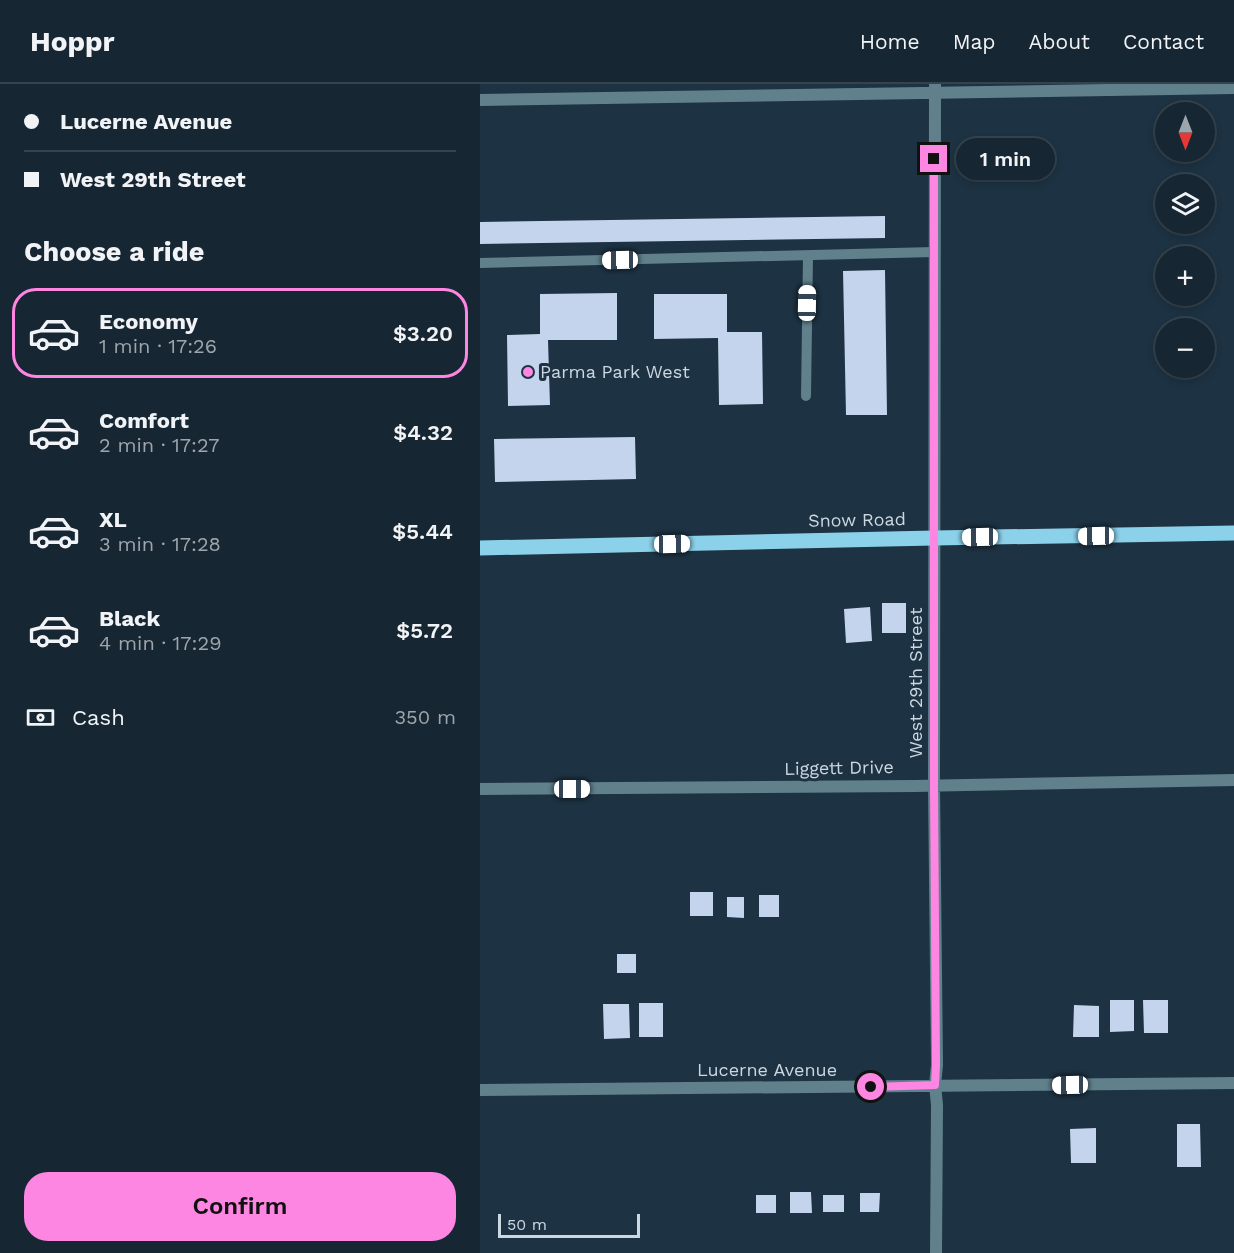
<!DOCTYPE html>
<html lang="en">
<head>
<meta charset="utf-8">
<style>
  body { margin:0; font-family:"Work Sans",sans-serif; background:#1f2e3a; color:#f1f3f6; height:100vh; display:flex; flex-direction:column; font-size:22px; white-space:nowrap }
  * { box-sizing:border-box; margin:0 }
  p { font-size:20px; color:#9ea5ac }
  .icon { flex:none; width:33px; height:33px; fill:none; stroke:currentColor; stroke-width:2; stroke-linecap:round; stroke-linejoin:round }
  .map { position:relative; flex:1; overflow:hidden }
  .details { display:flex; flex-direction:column; background:#162632; width:480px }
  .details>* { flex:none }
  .top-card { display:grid; align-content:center; height:132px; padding:0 24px; background:#162632 }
  .needle { width:39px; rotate:180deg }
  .controls { position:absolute; left:675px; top:18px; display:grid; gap:12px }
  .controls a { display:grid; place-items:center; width:60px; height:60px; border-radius:50%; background:#162632; box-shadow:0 3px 9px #0003,0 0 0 2px #35434d; font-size:30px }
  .scale { position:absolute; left:18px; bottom:15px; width:142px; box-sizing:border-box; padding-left:6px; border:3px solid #cbd7e1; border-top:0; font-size:16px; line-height:21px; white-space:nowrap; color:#cbd7e1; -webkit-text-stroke:4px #1d3242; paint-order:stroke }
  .end { position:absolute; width:27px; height:27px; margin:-14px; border:8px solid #fd86e2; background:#111; box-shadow:0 0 0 3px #111 }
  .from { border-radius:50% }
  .bubble { position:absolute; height:42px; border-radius:21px; background:#162632; box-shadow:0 3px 9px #0003,0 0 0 2px #35434d; font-size:20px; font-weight:600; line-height:42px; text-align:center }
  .car { position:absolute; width:18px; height:36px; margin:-18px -9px; border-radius:8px; box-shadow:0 0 4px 2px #0007; background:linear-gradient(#fff 24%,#345 0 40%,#fff 0 76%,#345 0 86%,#fff 0) }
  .top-card b { display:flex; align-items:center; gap:21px; height:57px; font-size:22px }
  .top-card b+b { border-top:2px solid #35434d }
  .top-card i { width:15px; height:15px; background:#f1f3f6 }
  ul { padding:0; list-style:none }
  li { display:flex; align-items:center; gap:18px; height:90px; margin:0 12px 9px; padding:0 12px; border:3px solid transparent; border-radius:24px }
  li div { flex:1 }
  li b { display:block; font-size:22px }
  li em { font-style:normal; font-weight:600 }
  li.active { border-color:#fd86e2 }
  li>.icon { width:54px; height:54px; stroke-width:1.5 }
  h2 { padding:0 24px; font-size:27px; line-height:72px }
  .pay { display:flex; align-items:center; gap:15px; height:66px; padding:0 24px; font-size:22px }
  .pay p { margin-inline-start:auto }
  .cta { display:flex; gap:12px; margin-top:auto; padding:12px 24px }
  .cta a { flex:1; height:69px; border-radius:24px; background:#fd86e2; color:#111; font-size:24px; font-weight:600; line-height:69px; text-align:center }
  header { display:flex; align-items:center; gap:36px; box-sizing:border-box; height:84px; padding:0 30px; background:#162632; border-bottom:2px solid #35434d }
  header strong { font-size:28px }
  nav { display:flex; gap:33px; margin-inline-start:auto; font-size:21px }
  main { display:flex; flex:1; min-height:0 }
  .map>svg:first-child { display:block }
  .building { fill:#c5d4ed }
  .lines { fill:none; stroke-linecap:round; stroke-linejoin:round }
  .service { stroke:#60808c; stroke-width:10 }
  .minor { stroke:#60808c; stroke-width:12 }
  .primary { stroke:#8cd1ea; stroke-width:15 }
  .route { stroke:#fd86e2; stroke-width:8 }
  .poi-dot { fill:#fd86e2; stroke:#1d3242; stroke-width:2 }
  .labels { text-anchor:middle; stroke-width:6; stroke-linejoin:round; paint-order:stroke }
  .poi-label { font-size:18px; fill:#cbd7e1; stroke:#1d3242; text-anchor:start }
  .street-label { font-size:18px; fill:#cbd7e1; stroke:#1d3242 }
</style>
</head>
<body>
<header>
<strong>Hoppr</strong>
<nav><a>Home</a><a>Map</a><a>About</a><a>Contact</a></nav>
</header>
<main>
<section class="details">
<div class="top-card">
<b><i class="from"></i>Lucerne Avenue</b>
<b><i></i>West 29th Street</b>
</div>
<h2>Choose a ride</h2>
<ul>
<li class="active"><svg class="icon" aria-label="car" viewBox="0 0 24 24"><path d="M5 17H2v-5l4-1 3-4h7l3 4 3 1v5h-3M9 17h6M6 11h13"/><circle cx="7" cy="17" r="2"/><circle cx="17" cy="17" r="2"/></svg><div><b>Economy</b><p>1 min · 17:26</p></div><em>$3.20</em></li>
<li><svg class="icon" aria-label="car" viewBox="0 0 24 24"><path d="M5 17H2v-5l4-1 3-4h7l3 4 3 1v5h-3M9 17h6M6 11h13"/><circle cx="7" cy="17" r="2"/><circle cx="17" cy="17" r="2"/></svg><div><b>Comfort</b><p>2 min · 17:27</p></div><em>$4.32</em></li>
<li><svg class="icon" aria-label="car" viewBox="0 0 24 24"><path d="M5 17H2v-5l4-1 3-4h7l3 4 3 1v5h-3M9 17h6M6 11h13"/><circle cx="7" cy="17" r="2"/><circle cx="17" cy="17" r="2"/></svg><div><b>XL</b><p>3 min · 17:28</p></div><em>$5.44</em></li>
<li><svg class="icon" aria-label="car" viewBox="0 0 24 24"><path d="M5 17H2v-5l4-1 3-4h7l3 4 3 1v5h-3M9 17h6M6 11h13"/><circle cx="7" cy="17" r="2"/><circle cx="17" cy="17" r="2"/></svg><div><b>Black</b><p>4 min · 17:29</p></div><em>$5.72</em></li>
</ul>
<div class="pay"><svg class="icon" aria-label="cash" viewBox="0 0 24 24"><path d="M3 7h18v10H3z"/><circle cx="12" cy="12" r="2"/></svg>Cash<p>350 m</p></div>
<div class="cta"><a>Confirm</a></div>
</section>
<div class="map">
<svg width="754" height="1169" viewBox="0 0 754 1169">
  <rect width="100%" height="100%" fill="#1d3242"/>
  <path class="building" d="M405 132V154L0 160V138Z
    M405 186 407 331H366L363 187Z
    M137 209V256H68L70 321 28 322 27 251 60 250V210Z
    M174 210H247V248H282L283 320 239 321 238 254 174 255Z
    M155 353 156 395 15 398 14 355Z
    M402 519H426V549H402Z
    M390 523 392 557 366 559 364 525Z
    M210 808H233V832H210Z
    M279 811H299V833H279Z
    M247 813H264V834L247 833Z
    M137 870H156V889H137Z
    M630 916H654V947L630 948Z
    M663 916H688V949H664Z
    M159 919H183V953H159Z
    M123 920H149L150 954 124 955Z
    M594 921 619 922V953H593Z
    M697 1040H720L721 1083H697Z
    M616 1044V1079H591L590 1045Z
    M310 1108H331L332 1129H310Z
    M380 1109H400L399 1128H380Z
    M276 1111H296V1129H276Z
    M343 1111H364V1128H343Z"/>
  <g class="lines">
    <path class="service" d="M0 179 454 168
      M326 312 328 172"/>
    <path class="minor" d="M455 0 454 701 457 981 455 1001 457 1021 456 1169
      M0 16 754 4
      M0 705 435 702 754 696
      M0 1006 754 999"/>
    <path class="primary" d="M0 464 454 454 754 449"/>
  </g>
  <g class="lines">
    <path class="route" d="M391 1003 455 1001 456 981 454 701V75"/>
  </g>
  <circle class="poi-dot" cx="48" cy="288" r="6"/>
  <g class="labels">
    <g class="poi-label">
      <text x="60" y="294">Parma Park West</text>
    </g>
    <g class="street-label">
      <text transform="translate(377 436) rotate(-1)" y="6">Snow Road</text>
      <text transform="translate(436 599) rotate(-90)" y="6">West 29th Street</text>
      <text transform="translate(359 684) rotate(-1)" y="6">Liggett Drive</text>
      <text x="287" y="992">Lucerne Avenue</text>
    </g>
  </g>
</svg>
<div class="controls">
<a><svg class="needle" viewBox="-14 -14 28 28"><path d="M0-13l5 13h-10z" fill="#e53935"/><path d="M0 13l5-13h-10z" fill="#9ea5ac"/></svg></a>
<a><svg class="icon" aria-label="layers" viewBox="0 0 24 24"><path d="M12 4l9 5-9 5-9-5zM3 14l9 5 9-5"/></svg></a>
<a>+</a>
<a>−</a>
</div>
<div class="scale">50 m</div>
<i class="end from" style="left:391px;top:1003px"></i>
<i class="end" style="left:454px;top:75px"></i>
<div class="bubble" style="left:476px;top:54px;width:99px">1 min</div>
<i class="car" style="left:140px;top:176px;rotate:269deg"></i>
<i class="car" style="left:327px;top:219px;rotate:1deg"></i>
<i class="car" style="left:616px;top:452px;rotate:269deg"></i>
<i class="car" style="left:500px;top:453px;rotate:269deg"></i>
<i class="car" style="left:192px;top:460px;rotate:89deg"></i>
<i class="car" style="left:92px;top:705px;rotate:90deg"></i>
<i class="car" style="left:590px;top:1001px;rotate:269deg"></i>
</div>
</main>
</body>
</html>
